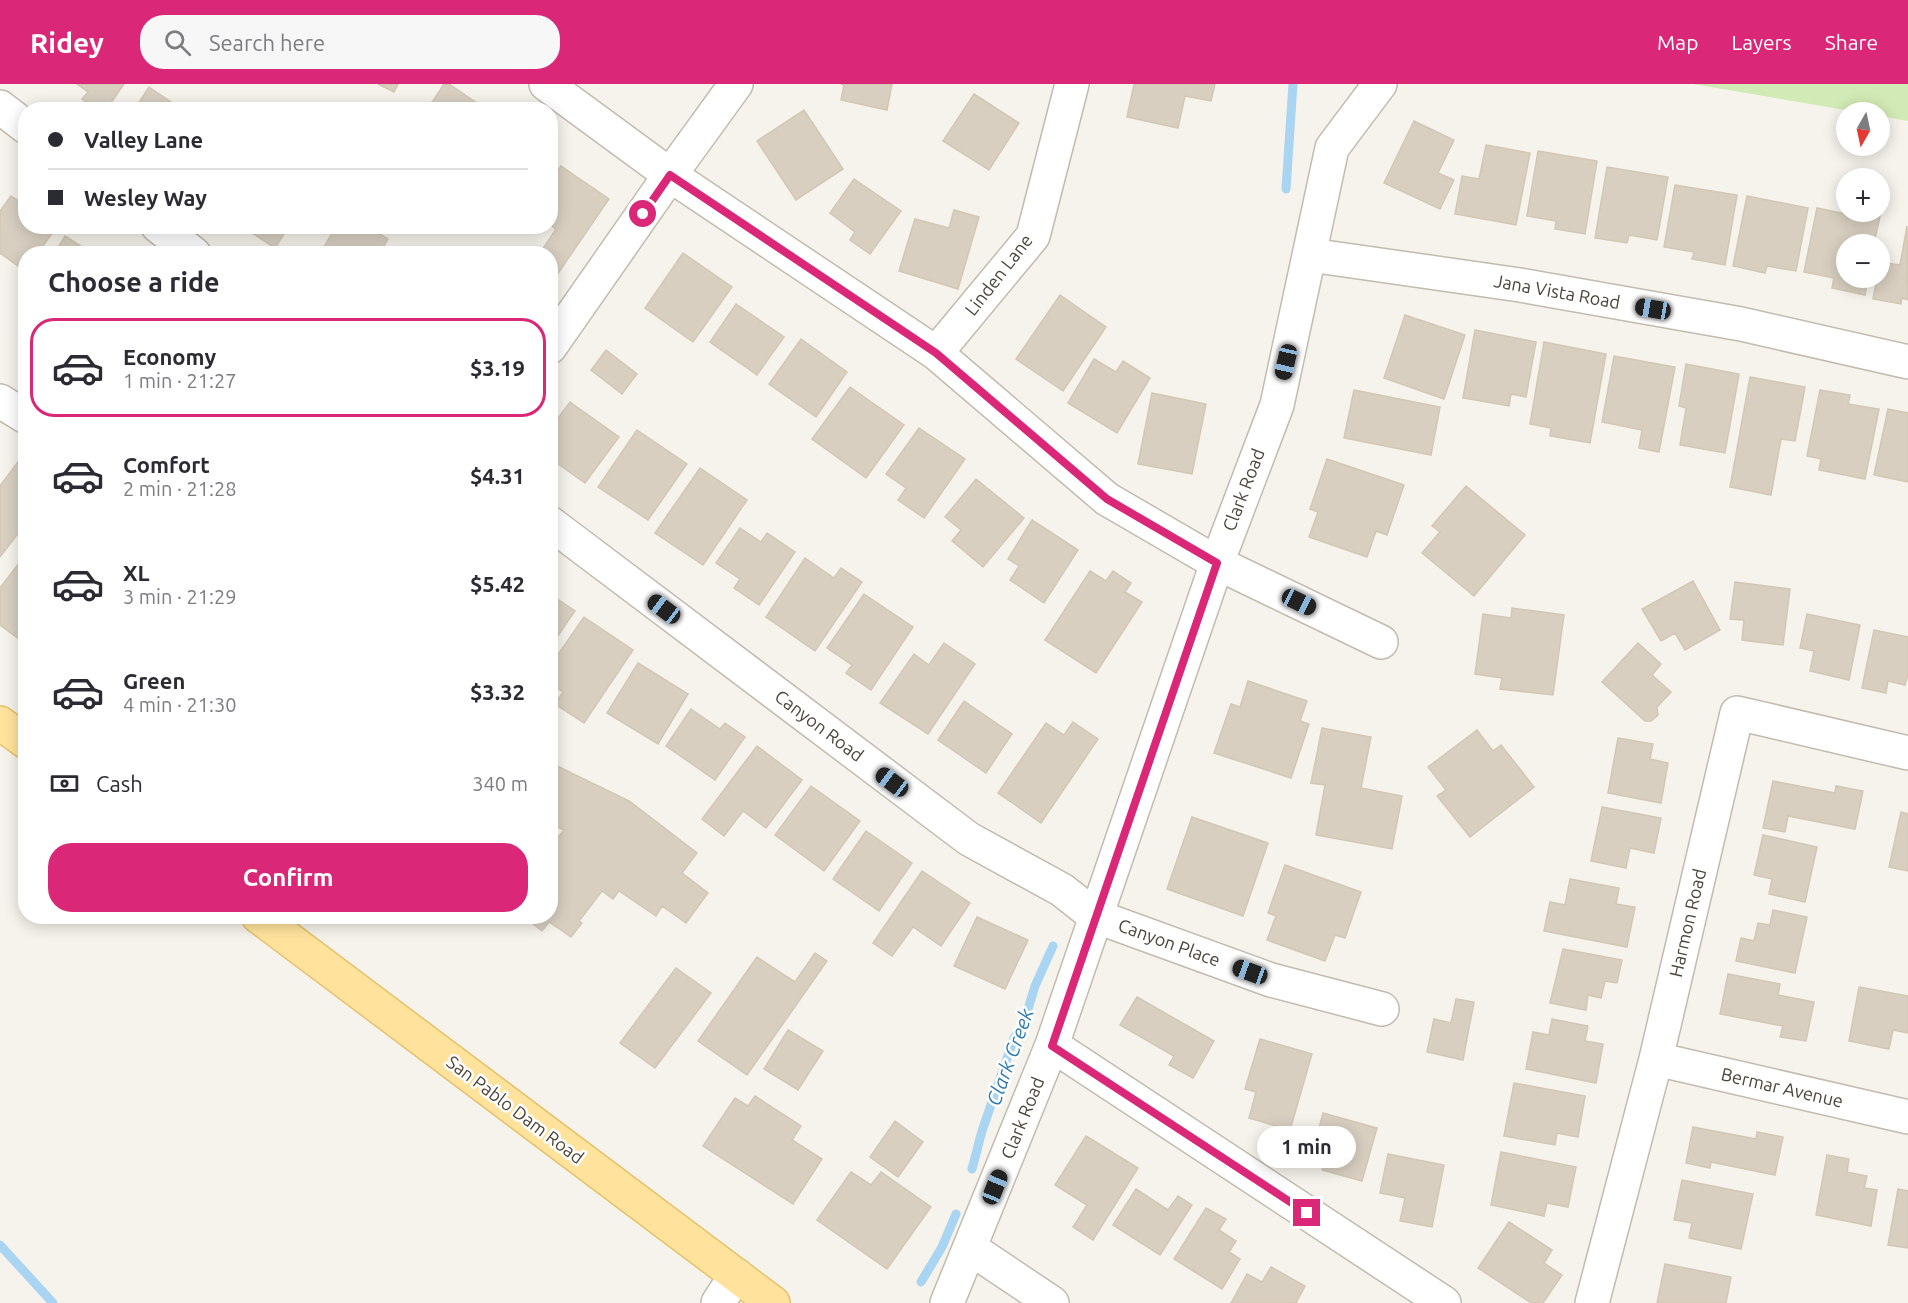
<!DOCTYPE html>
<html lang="en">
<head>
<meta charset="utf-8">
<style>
  body { margin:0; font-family:Ubuntu,sans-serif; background:#f7f7f7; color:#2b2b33; height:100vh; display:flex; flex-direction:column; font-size:22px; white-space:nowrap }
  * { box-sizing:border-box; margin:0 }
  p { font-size:20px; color:#7c7c81 }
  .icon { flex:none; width:33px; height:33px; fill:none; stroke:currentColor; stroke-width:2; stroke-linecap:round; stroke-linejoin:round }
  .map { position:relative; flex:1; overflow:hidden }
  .details { position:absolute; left:18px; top:162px; width:540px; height:678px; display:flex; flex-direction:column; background:#fff; border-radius:24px; box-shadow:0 3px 15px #0003 }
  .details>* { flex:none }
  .hud { position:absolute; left:18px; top:18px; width:540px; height:132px; border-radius:24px; box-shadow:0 3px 15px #0003; display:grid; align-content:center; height:132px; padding:0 30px; background:#fff }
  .needle { width:39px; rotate:189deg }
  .buttons { position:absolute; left:1836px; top:18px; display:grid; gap:12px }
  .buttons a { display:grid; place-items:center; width:54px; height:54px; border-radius:50%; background:#fff; box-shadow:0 3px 15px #0003; font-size:30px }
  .end { position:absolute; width:27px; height:27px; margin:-14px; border:8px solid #db2777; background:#fff; box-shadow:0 0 0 3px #fff }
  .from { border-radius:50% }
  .bubble { position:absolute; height:42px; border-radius:21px; background:#fff; box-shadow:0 3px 15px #0003; font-size:20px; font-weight:700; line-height:42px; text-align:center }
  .car { position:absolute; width:18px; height:36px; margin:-18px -9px; border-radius:8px; box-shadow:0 0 4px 2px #0007; background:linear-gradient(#222 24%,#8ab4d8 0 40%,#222 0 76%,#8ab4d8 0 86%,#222 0) }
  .hud b { display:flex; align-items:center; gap:21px; height:57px; font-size:22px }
  .hud b+b { border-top:2px solid #e1e1e2 }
  .hud i { width:15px; height:15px; background:#2b2b33 }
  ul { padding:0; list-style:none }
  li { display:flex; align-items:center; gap:18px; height:99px; margin:0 12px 9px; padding:0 18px; border:3px solid transparent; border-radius:24px }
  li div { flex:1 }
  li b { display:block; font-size:22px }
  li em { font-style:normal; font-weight:700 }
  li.on { border-color:#db2777 }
  li>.icon { width:54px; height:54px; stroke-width:1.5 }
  h2 { padding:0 30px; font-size:27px; line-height:72px }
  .pay { display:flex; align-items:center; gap:15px; height:66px; padding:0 30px; font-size:22px }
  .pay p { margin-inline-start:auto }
  .primary-button { display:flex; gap:12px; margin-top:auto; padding:12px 30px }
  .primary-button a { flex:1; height:69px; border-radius:24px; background:#db2777; color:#fff; font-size:24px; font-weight:700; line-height:69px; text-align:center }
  header { display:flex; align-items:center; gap:36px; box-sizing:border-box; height:84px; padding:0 30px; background:#db2777; color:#fff }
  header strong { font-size:28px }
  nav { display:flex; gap:33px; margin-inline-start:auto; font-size:21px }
  .search { width:420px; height:54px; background:#f7f7f7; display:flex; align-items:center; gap:15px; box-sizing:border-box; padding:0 21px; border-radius:24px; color:#7c7c81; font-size:22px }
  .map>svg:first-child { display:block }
  .green { fill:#d2eab5 }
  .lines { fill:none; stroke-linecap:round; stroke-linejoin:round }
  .stream { stroke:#a9d4f2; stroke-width:9 }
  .building { fill:#d8cfc1; stroke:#d3c7b4; stroke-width:1.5 }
  .minor-casing { stroke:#c2bbae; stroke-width:36 }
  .major-casing { stroke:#e6c16a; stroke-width:36 }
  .minor { stroke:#fff; stroke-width:33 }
  .major { stroke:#ffe39c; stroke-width:33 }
  .route { stroke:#db2777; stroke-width:8 }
  .labels { text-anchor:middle; stroke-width:5; stroke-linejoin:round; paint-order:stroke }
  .street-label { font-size:18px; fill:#4b4439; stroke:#fff }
  .water-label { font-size:20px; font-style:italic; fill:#2e7ab2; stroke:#fff }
</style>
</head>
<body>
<header>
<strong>Ridey</strong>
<div class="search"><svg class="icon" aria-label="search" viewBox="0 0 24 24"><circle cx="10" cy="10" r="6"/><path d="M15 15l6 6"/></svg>Search here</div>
<nav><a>Map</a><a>Layers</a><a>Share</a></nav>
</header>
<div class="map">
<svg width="1908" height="1219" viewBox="0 0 1908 1219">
  <rect width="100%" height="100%" fill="#f6f3ec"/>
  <path class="green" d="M1693 0H1908V37L1880 32V28H1857Z"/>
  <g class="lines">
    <path class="stream" d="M1286 105 1293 0
      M972 1085 982 1047 1014 954 1023 942 1035 902 1053 862
      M0 1161 53 1219
      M921 1198 942 1163 956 1130"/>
  </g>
  <path class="building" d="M77 0H124L106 26H97L82 15 88 8Z
    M378 0H398L394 8Z
    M444 0H449L487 26H427Z
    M841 0H892L887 26 841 16 844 1Z
    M1134 0H1215L1211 17 1185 12 1178 44 1127 33Z
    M149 3 183 26H134Z
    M974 10 1019 39 989 86 943 57Z
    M804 26 843 85 796 116 757 57Z
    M1414 37 1454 56 1438 89 1454 96 1440 125 1384 99Z
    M1486 61 1530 69 1516 141 1455 130 1462 92 1479 95Z
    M1538 67 1597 77 1585 150 1555 145 1556 137 1527 132Z
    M561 82 609 115 550 201V170H535L539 164 542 166 556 145 550 141V98Z
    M1607 83 1668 93 1657 156 1629 151 1627 159 1595 154Z
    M854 95 901 127 870 170 850 156 855 148 830 129Z
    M1675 101 1737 111 1725 181 1692 175 1694 168 1664 163Z
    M11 112 26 122V142L56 144 37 170H26L25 187 0 169V127Z
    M1747 112 1808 124 1796 187 1767 182 1765 189 1733 182Z
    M1880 122 1882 123 1874 160H1846V194H1868L1865 211 1832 204 1834 194 1804 188 1817 124 1851 131V128H1880Z
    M954 126 979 133 958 205 899 187 915 135 949 144Z
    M241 142H289L275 164Z
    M336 142H367L388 155 379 170H320Z
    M1907 142 1908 216 1902 214 1901 220 1873 215 1877 194H1880V178L1900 181Z
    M65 152 93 170H54Z
    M683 169 732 203 693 258 645 224Z
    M1060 211 1106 243 1063 307 1016 275Z
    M736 220 784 253 757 291 710 258Z
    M1405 231 1465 251 1444 315 1384 294Z
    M1475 246 1536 258 1526 313 1511 310 1509 322 1463 314Z
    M801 255 847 288 816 333 769 300Z
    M1544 258 1606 270 1590 359 1550 352 1551 344 1530 340Z
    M606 266 637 290 622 310 591 286Z
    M1614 272 1675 283 1659 368 1639 364 1642 346 1602 338Z
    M1094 275 1116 288 1123 277 1150 294 1117 349 1068 319Z
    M1686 280 1739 290 1725 369 1680 361 1686 324 1679 322Z
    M1750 293 1805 303 1795 357 1781 355 1771 411 1730 403Z
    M850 303 904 341 866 394 812 355Z
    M1354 306 1440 323 1431 371 1344 354Z
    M1820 306 1850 311 1848 320 1879 325 1865 395 1819 386 1821 375 1807 372Z
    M1152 309 1206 320 1192 390 1138 380Z
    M570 318 619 353 585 399 550 374V345Z
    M1888 325 1908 329V398L1874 391Z
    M919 344 965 375 924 434 898 416 906 404 886 390Z
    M637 346 687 380 648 436 598 403Z
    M26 367V439L0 473V402Z
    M1327 375 1404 401 1387 451 1376 447 1367 473 1309 453 1318 428 1310 425Z
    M700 384 747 416 703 481 655 449Z
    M976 395 1024 434 983 483 952 457 961 446 945 433Z
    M1466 402 1525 451 1474 512 1422 469 1440 448 1432 442Z
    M1032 436 1078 466 1044 519 1010 496 1019 482 1008 475Z
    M740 444 761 458 767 449 795 468 759 521 734 504 740 495 716 479Z
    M26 470V547L19 555 0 541V504Z
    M805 474 834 494 841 484 862 498 815 567 766 533Z
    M1090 487 1106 497 1113 487 1131 499 1125 508 1142 518 1096 589 1045 556Z
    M1693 497 1720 546 1685 566 1675 549 1661 557 1642 525Z
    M1735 498 1790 505 1783 561 1742 556 1744 536 1730 535Z
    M550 510 575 527 550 563Z
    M864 510 913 543 871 606 846 589 852 581 827 564Z
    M1512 524 1564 531 1553 611 1500 605 1502 594 1475 590 1483 530 1511 534Z
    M1807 530 1860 541 1849 596 1810 587 1814 567 1800 564Z
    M584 533 633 566 584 639 555 620 563 608 550 599V582Z
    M1874 546 1908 553V590L1905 601 1888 597 1886 609 1862 604Z
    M944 559 975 580 928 650 880 619 914 570 929 581Z
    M1638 559 1661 580 1652 591 1671 608 1657 623 1658 631 1651 637H1645L1602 598Z
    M638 579 688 610 658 660 607 629Z
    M1248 597 1307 617 1300 637 1309 640 1291 694 1214 669 1231 620 1240 623Z
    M964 617 1012 650 986 689 938 656Z
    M691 625 720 645 725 639 745 653 715 696 666 662Z
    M1073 638 1098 655 1041 739 998 709 1046 639 1064 651Z
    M1322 644 1371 653 1361 704 1402 712 1392 765 1316 751 1325 701 1311 699Z
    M1477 646 1493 667 1501 661 1534 703 1470 753 1437 712 1446 706 1428 683Z
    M1618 654 1653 660 1650 675 1668 679 1661 719 1608 709Z
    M757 662 802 696 766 744 743 727 724 752 702 735Z
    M557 682 629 717 697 769 682 789 708 809 686 839 662 822 656 832 619 807 613 815 602 807 579 837 582 839 571 853 549 838 542 847 523 832H550V795L556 788 550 784V763L564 746 550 740V695Z
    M1773 697 1835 709 1836 702 1863 707 1855 745 1788 732 1785 748 1763 744Z
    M811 702 860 737 824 787 775 751Z
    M1602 723 1661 734 1654 769 1630 764 1626 784 1591 777Z
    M1901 728 1908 730V787L1889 783Z
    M1192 733 1268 759 1243 832 1167 805Z
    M866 747 912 779 879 827 833 795Z
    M1763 751 1817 763 1805 818 1769 810 1772 795 1754 791Z
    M1285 781 1361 808 1345 854 1335 851 1325 877 1267 856 1276 832 1268 829Z
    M922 787 970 819 941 862 913 843 892 872 873 859Z
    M1570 795 1619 804 1616 820 1635 823 1627 863 1544 847 1550 818 1565 821Z
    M1773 826 1807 833 1795 889 1736 877 1741 854 1754 857 1758 839 1770 841Z
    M977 833 1028 856 1005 905 954 882Z
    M1563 865 1622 876 1617 899 1605 897 1601 914 1588 911 1586 926 1550 919Z
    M815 869 827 877 747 991 698 957 757 873 795 898Z
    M676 884 711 909 655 984 620 959Z
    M1728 890 1780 900 1778 911 1814 918 1806 957 1780 953 1783 942 1720 930Z
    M1859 903 1908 912V949L1893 946 1889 965 1849 957Z
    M1137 913 1214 957 1193 994 1169 981 1174 972 1120 941Z
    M1456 915 1474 918 1463 976 1427 968 1434 935 1451 939Z
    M1552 935 1588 942 1585 957 1603 960 1596 999 1526 985 1533 948 1549 951Z
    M788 946 823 967 798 1006 764 985Z
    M1260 955 1312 970 1290 1046 1249 1034 1256 1008 1245 1005Z
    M1514 999 1585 1012 1578 1053 1557 1049 1555 1061 1504 1052Z
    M755 1012 801 1042 792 1056 822 1075 793 1120 703 1062 735 1014 748 1022Z
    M1323 1029 1377 1044 1362 1097 1322 1086 1327 1067 1314 1063Z
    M895 1037 923 1058 898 1093 870 1073Z
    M1693 1043 1756 1055 1757 1048 1783 1053 1775 1091 1711 1078 1710 1084 1686 1079Z
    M1086 1052 1138 1084 1093 1156 1073 1143 1087 1121 1055 1101Z
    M1501 1068 1576 1083 1568 1123 1547 1119 1544 1132 1491 1121Z
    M1388 1070 1444 1081 1432 1143 1400 1137 1405 1114 1380 1109Z
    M1827 1071 1849 1075 1847 1088 1867 1092 1864 1104 1877 1106 1871 1142 1816 1131Z
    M851 1088 871 1101 881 1088 931 1123 887 1185 817 1136Z
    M1682 1096 1753 1110 1741 1165 1689 1154 1692 1139 1674 1136Z
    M1136 1105 1168 1126 1178 1112 1192 1121 1160 1171 1113 1141Z
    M1898 1105 1908 1107V1164L1888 1161Z
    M1206 1124 1226 1135 1219 1146 1236 1157 1229 1168 1240 1175 1222 1205 1174 1175Z
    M1509 1138 1552 1166 1544 1179 1562 1191 1543 1219H1531L1478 1184Z
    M1665 1180 1731 1193 1726 1219H1657Z
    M1271 1183 1305 1202 1296 1219H1231L1247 1190 1262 1198Z"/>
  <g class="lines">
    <defs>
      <path id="minor" d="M546 0 670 91 936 269 1107 415 1217 479 1381 558
        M0 23 26 43
        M158 142 194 170
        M1310 171 1520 201 1741 240 1908 278
        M550 263 670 91 736 0
        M936 269 1033 152 1072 0
        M0 317 26 333
        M550 439 969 755 1062 806 1095 832 1271 896 1382 925
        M1052 961 1444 1219
        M1656 975 1908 1033
        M970 1164 1052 1219
        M718 1219 736 1191
        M947 1219 1052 961 1217 479 1277 321 1332 64 1380 0
        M1592 1219 1656 975 1737 629 1908 669"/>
      <path id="major" d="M0 639 26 658
        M258 832 773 1219"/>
    </defs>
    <use href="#minor" class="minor-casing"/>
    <use href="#major" class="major-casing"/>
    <use href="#minor" class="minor"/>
    <use href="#major" class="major"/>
  </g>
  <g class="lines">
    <path class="route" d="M643 130 670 91 936 269 1107 415 1217 479 1052 962 1307 1129"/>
  </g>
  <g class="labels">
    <g class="street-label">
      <text transform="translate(999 191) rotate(-52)" y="6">Linden Lane</text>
      <text transform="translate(1557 208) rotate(10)" y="6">Jana Vista Road</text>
      <text transform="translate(1244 406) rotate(-69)" y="6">Clark Road</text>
      <text transform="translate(819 642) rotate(37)" y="6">Canyon Road</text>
      <text transform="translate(1688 839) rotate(-77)" y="6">Harmon Road</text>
      <text transform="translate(1169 859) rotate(20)" y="6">Canyon Place</text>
      <text transform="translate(1782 1004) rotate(13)" y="6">Bermar Avenue</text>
      <text transform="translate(515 1026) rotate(37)" y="6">San Pablo Dam Road</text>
      <text transform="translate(1023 1034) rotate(-68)" y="6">Clark Road</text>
    </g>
    <g class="water-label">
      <text transform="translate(1010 973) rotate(-70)" y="7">Clark Creek</text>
    </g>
  </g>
</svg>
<div class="buttons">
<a><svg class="needle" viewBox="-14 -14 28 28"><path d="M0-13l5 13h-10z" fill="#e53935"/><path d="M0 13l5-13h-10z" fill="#7c7c81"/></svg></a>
<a>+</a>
<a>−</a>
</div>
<i class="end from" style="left:643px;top:130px"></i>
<i class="end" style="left:1307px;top:1129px"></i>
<div class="bubble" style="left:1257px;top:1042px;width:99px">1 min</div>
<i class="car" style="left:1653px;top:225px;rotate:280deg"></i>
<i class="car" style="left:1286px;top:278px;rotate:193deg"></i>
<i class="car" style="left:1299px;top:518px;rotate:116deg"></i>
<i class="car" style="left:664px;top:525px;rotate:307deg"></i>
<i class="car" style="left:892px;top:698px;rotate:307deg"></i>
<i class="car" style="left:1250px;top:888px;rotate:290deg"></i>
<i class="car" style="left:995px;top:1103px;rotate:22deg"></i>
<div class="hud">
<b><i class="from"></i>Valley Lane</b>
<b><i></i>Wesley Way</b>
</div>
<section class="details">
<h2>Choose a ride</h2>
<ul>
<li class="on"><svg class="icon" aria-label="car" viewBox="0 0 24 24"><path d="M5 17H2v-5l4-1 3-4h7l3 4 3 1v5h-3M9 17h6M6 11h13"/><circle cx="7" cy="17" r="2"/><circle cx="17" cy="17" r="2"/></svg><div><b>Economy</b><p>1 min · 21:27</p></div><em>$3.19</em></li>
<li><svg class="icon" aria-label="car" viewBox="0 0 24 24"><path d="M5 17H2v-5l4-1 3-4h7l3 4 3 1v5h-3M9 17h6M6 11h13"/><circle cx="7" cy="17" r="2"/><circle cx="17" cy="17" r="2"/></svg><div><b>Comfort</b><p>2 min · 21:28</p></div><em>$4.31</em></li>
<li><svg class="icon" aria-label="car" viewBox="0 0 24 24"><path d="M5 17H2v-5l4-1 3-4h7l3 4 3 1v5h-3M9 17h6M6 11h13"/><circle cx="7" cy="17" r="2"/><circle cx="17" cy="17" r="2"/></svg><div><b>XL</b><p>3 min · 21:29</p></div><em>$5.42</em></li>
<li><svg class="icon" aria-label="car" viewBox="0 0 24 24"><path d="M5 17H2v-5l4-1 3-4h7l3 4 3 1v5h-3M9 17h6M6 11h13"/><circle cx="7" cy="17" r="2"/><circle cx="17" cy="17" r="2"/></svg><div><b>Green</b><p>4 min · 21:30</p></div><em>$3.32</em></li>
</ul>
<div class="pay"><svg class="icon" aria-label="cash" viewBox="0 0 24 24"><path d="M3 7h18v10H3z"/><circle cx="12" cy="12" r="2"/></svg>Cash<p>340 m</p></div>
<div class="primary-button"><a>Confirm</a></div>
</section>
</div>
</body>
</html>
